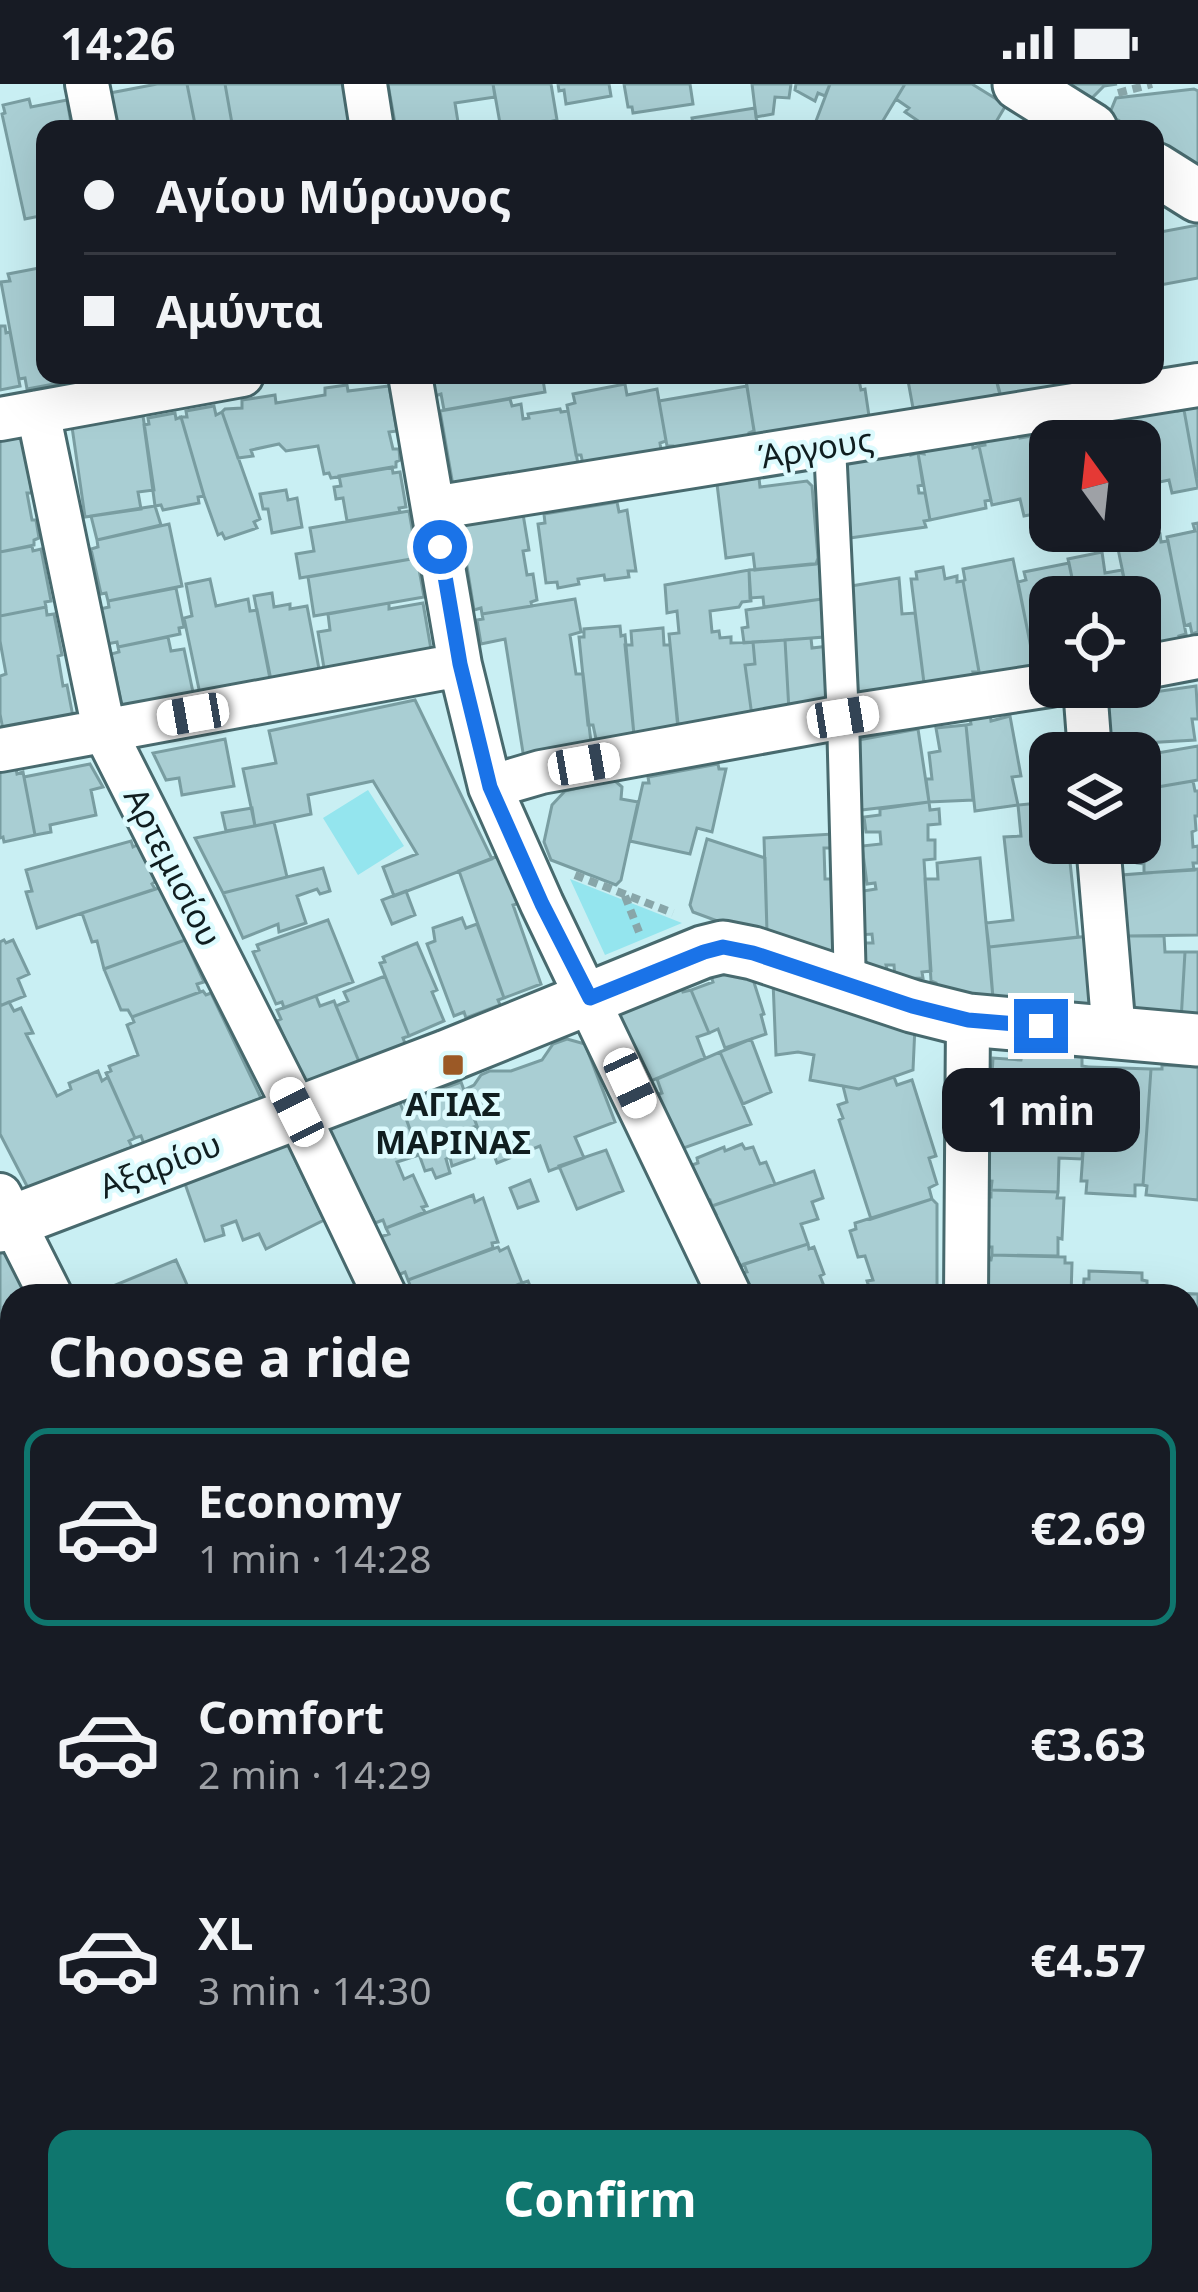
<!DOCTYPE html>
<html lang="en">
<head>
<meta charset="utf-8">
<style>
  body { margin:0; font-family:"Noto Sans",sans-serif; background:#20242c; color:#f1f3f6; height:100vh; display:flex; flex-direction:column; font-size:45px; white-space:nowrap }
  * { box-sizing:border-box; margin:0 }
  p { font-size:39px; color:#9ea1a6 }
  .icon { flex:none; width:66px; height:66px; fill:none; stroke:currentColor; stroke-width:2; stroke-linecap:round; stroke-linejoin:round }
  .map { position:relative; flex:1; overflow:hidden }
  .side { position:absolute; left:0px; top:1200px; width:1200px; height:1008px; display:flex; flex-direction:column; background:#171b24; border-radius:36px 36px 0 0; box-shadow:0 12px 48px #0002 }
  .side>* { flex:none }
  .banner { position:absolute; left:36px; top:36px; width:1128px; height:264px; border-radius:24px; box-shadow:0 12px 48px #0002; display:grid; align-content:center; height:264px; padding:0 48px; background:#171b24 }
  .needle { width:78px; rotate:345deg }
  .controls { position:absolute; left:1029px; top:336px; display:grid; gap:24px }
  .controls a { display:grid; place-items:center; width:132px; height:132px; border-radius:24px; background:#171b24; box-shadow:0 12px 48px #0002; font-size:60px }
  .end { position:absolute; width:54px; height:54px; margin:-27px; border:15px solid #1a73e8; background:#fff; box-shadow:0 0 0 6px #fff }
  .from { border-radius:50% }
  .bubble { position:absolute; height:84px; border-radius:24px; background:#171b24; box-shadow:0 12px 48px #0002; font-size:39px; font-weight:700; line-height:84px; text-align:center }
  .car { position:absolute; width:36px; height:72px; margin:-36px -18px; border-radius:15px; box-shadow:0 0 9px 3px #0007; background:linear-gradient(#fff 24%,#345 0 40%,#fff 0 76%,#345 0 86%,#fff 0) }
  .banner b { display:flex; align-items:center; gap:42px; height:114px; font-size:45px }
  .banner b+b { border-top:3px solid #363941 }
  .banner i { width:30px; height:30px; background:#f1f3f6 }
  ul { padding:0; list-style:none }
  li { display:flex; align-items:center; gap:36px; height:198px; margin:0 24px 18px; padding:0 24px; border:6px solid transparent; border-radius:24px }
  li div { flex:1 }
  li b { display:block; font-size:45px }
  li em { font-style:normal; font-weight:700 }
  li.selected { border-color:#0f766e }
  li>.icon { width:108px; height:108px; stroke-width:1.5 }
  h2 { padding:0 48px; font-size:54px; line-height:144px }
  .action { display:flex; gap:24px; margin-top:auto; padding:24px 48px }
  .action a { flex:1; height:138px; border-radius:24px; background:#0f766e; color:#fff; font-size:48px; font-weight:700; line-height:138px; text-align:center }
  .status { display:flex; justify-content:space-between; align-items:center; height:84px; padding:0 60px; background:#171b24; direction:ltr }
  .status svg { height:33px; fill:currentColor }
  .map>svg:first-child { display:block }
  .green { fill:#94e5ee }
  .building { fill:#a9ced3; stroke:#799da1; stroke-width:3 }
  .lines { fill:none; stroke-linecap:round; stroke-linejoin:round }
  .pedestrian-casing { stroke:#486a6e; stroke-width:36 }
  .minor-casing { stroke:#486a6e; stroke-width:48 }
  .tertiary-casing { stroke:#486a6e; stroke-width:57 }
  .path { stroke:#88a6a9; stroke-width:8; stroke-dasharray:9 6; stroke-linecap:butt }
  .pedestrian { stroke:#fff; stroke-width:30 }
  .minor { stroke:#fff; stroke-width:42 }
  .tertiary { stroke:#fff; stroke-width:51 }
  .route { stroke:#1a73e8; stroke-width:15 }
  .poi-dot { fill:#9b5926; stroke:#ddfbfe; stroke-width:4.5 }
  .labels { text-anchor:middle; stroke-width:9; stroke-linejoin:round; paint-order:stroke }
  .street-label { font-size:33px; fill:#101e20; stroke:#ddfbfe }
  .poi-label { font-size:33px; font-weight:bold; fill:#101e20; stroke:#ddfbfe }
</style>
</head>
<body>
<div class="status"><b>14:26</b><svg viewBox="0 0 49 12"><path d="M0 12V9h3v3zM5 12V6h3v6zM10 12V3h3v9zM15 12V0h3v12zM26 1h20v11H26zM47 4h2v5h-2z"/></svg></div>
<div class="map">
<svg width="1198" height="2208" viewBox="0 0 1198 2208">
  <rect width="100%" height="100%" fill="#c9eff3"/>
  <path class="green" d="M368 706 404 762 358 791 323 734Z
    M570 795 682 839 605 871Z
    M0 2028 12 2057V2167L0 2170Z"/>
  <path class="building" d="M157 0H187L196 45H116L110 9Z
    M187 0H225L233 45H196Z
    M225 0H344L353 45H233Z
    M388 0H493L495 13 455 19 458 38 449 40 450 45H396Z
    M493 0H551L557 36 549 38 550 45H501Z
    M558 0H609L611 12 566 20 564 6 559 7Z
    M624 0H690L693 20 633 29 632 23H628Z
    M752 0H791L789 14 775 13 773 30 756 33Z
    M796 0H830L825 12 818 9 815 17 795 6Z
    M830 0H905L878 45 872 41 869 45H813Z
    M905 0H972L1006 21 993 43 930 45 905 28 909 24 896 15Z
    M1063 0H1117L1104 2 1089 17Z
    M1194 5 1198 7V81L1155 57V45H1134L1109 31 1116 14Z
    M29 15 31 23 67 16 72 45H45V131L25 135 2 30 5 29 3 21Z
    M755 24 758 45H694L692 34Z
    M1198 141V194L1155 202V149Z
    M44 183 45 291H63L65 298 27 305 25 294 19 295 1 198 10 197 8 190Z
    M0 242H5L6 249 10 248 20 302 0 306Z
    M431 291H568L543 296 545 308 444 326 441 310 435 312Z
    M745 291H858L861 306 865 305 869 332 853 335 854 339 755 352Z
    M907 291H995L1000 309 994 311 995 321 921 333 919 323 913 324Z
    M995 291H1082L1085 300 1002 319Z
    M625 300 627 311 657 305 666 357 660 359 662 372 584 385 581 371H576L567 321 575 319 573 310Z
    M347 301 348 307 389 302 397 347 389 348 393 365H399L400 376 396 378V383L331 394 329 389 324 390 318 362 286 367 279 360 251 366 253 372 238 374 222 328 225 325 242 324V316L275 311 276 319 325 311V304Z
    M747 302 754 347 749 349 751 358 675 371 673 362H667L659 317Z
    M510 315 512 322 521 320 523 335 529 334 528 330 560 325 561 328 568 327 579 385 454 407 440 327Z
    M1198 320V393H1196L1184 326Z
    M214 322 216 331 222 328 260 435 254 438 257 444 225 455 222 449 218 451 204 412 181 333H187L186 327Z
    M1178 324V327L1184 326 1198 404 1172 409 1169 396 1155 399 1154 390 1140 393V357H1118L1114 339 1120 338 1119 335Z
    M175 329 176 335 181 333 204 412 198 413 199 419 163 426 161 421 155 422 144 341 149 340 148 334Z
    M143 332 154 406 138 408 141 425 85 433 72 343Z
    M1106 335 1107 341 1114 339 1118 357H1050V390L1043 350 1047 349V346Z
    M1019 348 1020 354 1043 350 1050 390V427L1024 432 1020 415 992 421 979 362 985 361 984 355Z
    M22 353 32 409H27L32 436H36L39 454 34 456V461L0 468V357Z
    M972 357 973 364 979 362 991 416 985 417 986 424 930 436 918 369 924 370 923 366Z
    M911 366V371L918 369 923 401 918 402 919 409H925L930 436 924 437 926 443 843 455 839 379Z
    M392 383 393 389 400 388 406 423 399 424 400 428 347 437 343 414 336 415 334 403 341 402 339 392Z
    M759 394 760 403 807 397 812 402 818 474 816 480 755 486 753 470 726 474 717 400Z
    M286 406 288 416 297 414 302 443 272 449 268 425H263L260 410Z
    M617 418 619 428 627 426 636 487H628L629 493 605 496 604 491 578 495 579 500 558 504 557 498 546 499 538 440 545 439 544 430Z
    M155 422 161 441 97 456 91 432Z
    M409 427 417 474 300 494 296 470 314 467 310 444Z
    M523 430 529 466 523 467 527 491 533 490 537 516 531 518 532 522 482 530 481 524 474 526 460 439Z
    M1198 439V548L1192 550 1190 540 1185 542 1167 453 1195 447 1193 440Z
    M169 440 182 502 108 517 106 509 101 510 91 465 98 463 97 456Z
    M1160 450 1161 458 1168 457 1186 550 1179 552 1181 558 1140 566V513H1128L1118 465 1123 464 1121 457Z
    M32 462 33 467 41 465 51 517 45 518 46 523 0 532V468Z
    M1102 468 1105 489 1122 486 1128 513H1076L1068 475Z
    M417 474 424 513 314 532 308 493Z
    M1013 475 1035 583 980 593 963 497 965 496 963 485Z
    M822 479V515L764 523 763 513 750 514 749 486Z
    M1069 479 1076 513H1050V582L1041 584 1040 577 1034 579 1018 498 1026 496 1024 488Z
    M943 483 945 495 957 492V498L963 497 979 588H973L975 595 924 599 911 495H917L916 488Z
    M749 486 751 517 742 518 739 523 710 527 712 548 719 547 720 554 731 553V559L753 558 755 580 745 581 752 632 684 650V640H678L669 550 679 549 677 527 667 529 665 501Z
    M899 494 902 530 915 529 924 599H918L919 606 857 616 851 502Z
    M210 495 216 522 248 515 250 527 257 526 271 596 200 610 184 534 192 532 186 500Z
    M176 504 184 543 179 544 180 550 118 563 117 558 107 560 100 525 109 523 108 517Z
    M272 509 274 523 290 520V525L307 522 320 590 271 600 254 512Z
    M575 515 581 548 570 551 576 590H583L591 658 524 675 505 555 481 560 477 536 483 535 482 530Z
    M822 515 824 553 744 559 742 544 748 543 746 526Z
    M389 519V525L423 519 432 571 325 590 318 548 330 546 328 530Z
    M46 523 47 531 54 530 62 571 58 572 63 602 67 601 74 638 4 651 0 630V592L6 590 0 557V532Z
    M620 542 621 552 625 551 634 651 602 663 600 655H596L593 641H588L579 553H584V545Z
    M663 544 664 561H670L678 645 634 651 625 561H632L631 547Z
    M168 553 171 567 184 565 195 618 124 632 111 570 119 568 118 563Z
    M811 554 812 564 829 562 833 622 789 627 785 556Z
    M785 556 789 627 752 632 745 581 755 580 753 558Z
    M1196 602 1198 635H1192L1195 656 1110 661 1107 617 1154 612V608Z
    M415 616 492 775 394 812 383 783 417 770 373 697 308 711 311 730 255 742 243 685 276 679 269 647Z
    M990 630 991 637 1010 632 1021 692 1012 693 1018 721 975 727 966 641 971 640 970 635Z
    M966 641 973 716 929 718 926 695H932L929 669 940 667 936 644Z
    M918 645 929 718 853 727V657Z
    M225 655 234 702 182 711 179 694 166 696 153 669Z
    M1198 662V696L1140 706V672Z
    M90 680 103 703 91 706 96 731 50 741 51 748 35 751 24 693Z
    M718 680 719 685H726L712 748 697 744 690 770 630 757 643 699H649L648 693Z
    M16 685 17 690 23 688 35 751 4 758 3 753 0 754V688Z
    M614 696 622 703 621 715 638 718 621 796 616 801 551 776 544 758 552 721 565 707Z
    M1193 697 1195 707H1198V732H1195L1196 746 1192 748 1193 763 1198 762V779H1193L1194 786 1144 789V780L1137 779 1136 761 1131 759H1140V706Z
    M929 718 930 726 939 725 940 740 928 741V756H935V775L924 776 931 887 922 888 923 894 895 895 894 881H886L888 889 865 882 861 859H873L872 850 859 851 857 808 876 805 875 799 867 800 862 762 881 760 880 748H866L864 733 880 731V725Z
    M1050 718V759H1068L1078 853 989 863 986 839 1013 836 1004 753 1021 752 1018 721Z
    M252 724 255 742 226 747 222 729Z
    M274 738 287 793 223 809 195 754Z
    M833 750 832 764H824L825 795H833V868L795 861V856L767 848 764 754Z
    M707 755 765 774 767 848 763 854 693 828 690 821Z
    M131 757 133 763 139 760 156 797 152 800 155 805 37 844 26 808 32 807 26 786Z
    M498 772 520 819 513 821 541 900 504 914 459 787Z
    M980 774 993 914 935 908 936 899 931 897 925 795H938L937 779Z
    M323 784 330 807 320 810 317 805 297 812 306 839 279 848 278 840 243 854 223 809Z
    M1198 785V851L1126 852 1122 791Z
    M162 803 185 856 104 885 97 857 92 858 82 829Z
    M406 807 415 831 392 840 382 816Z
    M462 834 466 844 477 840 504 914 498 916 500 921 466 934 464 928 454 932 427 860 435 857 433 844Z
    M328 836 353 898 284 924 282 918 276 920 253 868 259 866 257 861Z
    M1090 852 1099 926 993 914 989 863Z
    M1126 852H1164L1165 868H1185L1181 937 1126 932Z
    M4 856 6 859 13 856 29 890 18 895 25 912 0 922V858Z
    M185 856 204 898 197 900 200 908 132 933 128 926H121L104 885Z
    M417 859 437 906 432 908 444 937 409 952 380 879 385 878 383 873Z
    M1185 868H1198V938L1181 937Z
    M739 884 751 889 764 930 761 931 766 950 725 964 718 945 709 949 691 906 713 898 711 892Z
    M385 892 409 952 403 954 406 962 360 980 336 922 348 917 344 908Z
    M773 897 915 942 913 986 859 1005 810 996 814 971 798 968 776 971Z
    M682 904 683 908 691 906 709 949 697 953 705 974 651 997 649 991 645 992 618 928Z
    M203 907 206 911 211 909 261 1014 144 1060 141 1052 135 1054 106 989 111 987 109 982 138 971 127 941 134 938 132 933Z
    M316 912 320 922 334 917 360 980 304 999 277 937 281 935 277 926Z
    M9 918 14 927 21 924 33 949 26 950 57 1012 71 1005 69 999 98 987 102 997 108 993 135 1054 129 1057 132 1063 28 1104 0 1050V922Z
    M567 955 585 960 615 1038 575 1053 584 1074 549 1087 540 1062 497 1079 489 1058 483 1059 464 1006 474 1001 481 991 490 987H511L542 976 553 960Z
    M751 955 771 1008 743 1020 720 968Z
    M720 968 751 1040 681 1065 656 1011 662 1009 657 995Z
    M1022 971 1082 973V982L1089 983 1086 1027 1080 1028V1031L1046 1029 1045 1048 994 1046 993 1040H984L985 991H992L993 974 1021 976Z
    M1162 981 1198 983V1116L1146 1111 1147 1102 1143 1101 1151 985H1162Z
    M1089 983 1151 985 1143 1101H1135V1112L1086 1109 1087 1097H1081Z
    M894 993 897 1001 912 996 936 1072 929 1074 937 1100 929 1104 932 1115 871 1135 839 1036 843 1034 838 1021 847 1018 843 1002 859 1005Z
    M435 998 439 1006 461 998 477 1042 470 1044 478 1066 472 1067 474 1074 452 1082 450 1073 446 1075 450 1089 436 1094 432 1085 425 1087 403 1026 407 1025 401 1011Z
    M392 1016 394 1021 400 1019 403 1026 419 1071 397 1078 404 1095 413 1091 427 1122 422 1123 425 1128 386 1144 383 1136 375 1139 327 1043Z
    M994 1046 1084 1049 1082 1075 1059 1074 1058 1108 991 1106 992 1097 980 1096 982 1056 993 1057Z
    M286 1057 324 1136 266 1165 259 1150 243 1156 236 1137 222 1142 224 1151 205 1157 183 1094Z
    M742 1060 745 1065 753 1063 760 1080 766 1078 775 1100 712 1122 710 1116 706 1117 692 1081 698 1079 697 1074 724 1063 725 1067Z
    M606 1066 623 1107 577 1125 559 1082Z
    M814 1087 823 1114 812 1118 818 1135 801 1140 808 1160 739 1182 737 1174 729 1175 710 1132 716 1130 712 1122Z
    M530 1096 538 1117 518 1124 510 1104Z
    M991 1106 1058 1108 1057 1114H1064L1062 1155 1058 1154V1172L992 1171V1163H983L985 1113H991Z
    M473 1111 475 1118 483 1114 498 1158 492 1159 493 1164 408 1196 405 1188 398 1191 380 1153 389 1150 386 1144Z
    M932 1115 937 1120V1207L929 1212H872L867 1197 873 1196 865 1172 858 1173 850 1147 856 1145 855 1139Z
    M808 1160 809 1165 814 1163 824 1190 820 1192 826 1207 833 1204 836 1212H749L738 1190 747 1188 744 1180Z
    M6 1163 30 1212H12V1271L0 1276V1166Z
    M498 1163 500 1167 508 1163 522 1199 489 1212H409L405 1203 410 1201 408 1196Z
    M992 1171 1065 1173V1179H1072L1071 1212H987L988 1176H991Z
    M176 1176 192 1212H89Z
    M1089 1187 1142 1189V1196L1147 1197V1212H1083L1084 1195H1089Z
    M528 1197 534 1212H489L522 1199Z
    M1151 1208 1198 1210V1303H1188V1212H1151Z
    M12 1271V1392L0 1396V1276Z
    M1188 1352H1198V1441H1188Z
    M12 1392V1455L0 1459V1396Z
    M1188 1496H1198V1587L1188 1586Z
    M3 1540 5 1546 12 1544V1619L0 1623V1541Z
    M1188 1624 1198 1625V1719H1188Z
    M12 1673V1822L0 1826V1678Z
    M1188 1791H1198V1839H1188Z
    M12 1822V1908L0 1879V1826Z
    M1188 1912H1193L1192 1921H1198L1194 2000 1190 1999V2010Z
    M1188 2102 1190 2110H1198L1195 2178H1188Z
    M198 2196H267L268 2208H193L192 2202 199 2201Z
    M267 2196H334L335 2208H268Z
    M372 2196H523L522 2208H372Z
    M523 2196H615L627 2197 626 2208H522Z
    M964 2196H1049V2201H1044V2208L964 2201Z
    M1122 2196H1148V2202L1143 2203V2208H1129V2202L1122 2201Z"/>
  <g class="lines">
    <defs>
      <path id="pedestrian" d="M830 362 843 633 850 902"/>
      <path id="minor" d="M87 0 96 45
        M365 0 372 45
        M410 291 460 581 490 703 542 820 730 1212
        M38 328 104 646 297 1028 385 1212
        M0 335 242 291
        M433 424 1198 301
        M1140 584 1198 573
        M1085 603 1090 669
        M0 666 460 581
        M490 703 541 688 843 633 1050 601
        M1098 759 1114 949
        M0 1111 51 1212
        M966 1212 968 936
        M1188 1604 1198 1605
        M1188 1891H1198
        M0 1946 12 1974
        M877 2196 1003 2208
        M33 2208 96 2196
        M354 2208 355 2196
        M642 2208 643 2196"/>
      <path id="tertiary" d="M1019 0 1091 45
        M1155 85 1198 112
        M0 1142 447 972 703 868 723 863 753 869 912 922 968 936 1198 956
        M1188 1325H1198
        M0 1648 12 1644"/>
    </defs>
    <use href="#pedestrian" class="pedestrian-casing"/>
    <use href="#minor" class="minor-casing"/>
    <use href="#tertiary" class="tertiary-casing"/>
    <path class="path" d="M1118 9 1152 0
      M575 791 673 829
      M625 812 639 848"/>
    <use href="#pedestrian" class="pedestrian"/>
    <use href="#minor" class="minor"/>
    <use href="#tertiary" class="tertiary"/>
  </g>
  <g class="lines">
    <path class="route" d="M440 463 460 580 490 703 542 820 590 914 704 868 723 863 753 869 912 922 968 936 1041 942"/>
  </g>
  <rect class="poi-dot" x="441" y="969" width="24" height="24" rx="6"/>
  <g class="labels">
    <g class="street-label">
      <text transform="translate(816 364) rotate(-9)" y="12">Άργους</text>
      <text transform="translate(173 783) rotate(63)" y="12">Αρτεμισίου</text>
      <text transform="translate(160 1081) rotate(-21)" y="12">Αξαρίου</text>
    </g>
    <g class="poi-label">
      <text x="453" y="1032">ΑΓΙΑΣ<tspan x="453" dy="38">ΜΑΡΙΝΑΣ</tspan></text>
    </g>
  </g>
</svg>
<div class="controls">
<a><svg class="needle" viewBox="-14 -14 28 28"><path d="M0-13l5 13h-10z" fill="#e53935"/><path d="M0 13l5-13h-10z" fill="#9ea1a6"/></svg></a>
<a><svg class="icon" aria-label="locate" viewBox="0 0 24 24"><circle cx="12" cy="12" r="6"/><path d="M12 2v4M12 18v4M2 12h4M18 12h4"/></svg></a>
<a><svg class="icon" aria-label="layers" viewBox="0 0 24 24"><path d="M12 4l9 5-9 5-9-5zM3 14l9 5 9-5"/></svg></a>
</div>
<i class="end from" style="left:440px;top:463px"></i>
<i class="end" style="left:1041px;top:942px"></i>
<div class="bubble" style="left:942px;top:984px;width:198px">1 min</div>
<i class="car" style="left:193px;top:630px;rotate:260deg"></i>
<i class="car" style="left:843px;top:633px;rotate:81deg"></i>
<i class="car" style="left:584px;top:680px;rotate:80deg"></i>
<i class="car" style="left:630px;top:999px;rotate:155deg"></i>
<i class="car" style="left:297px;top:1028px;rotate:333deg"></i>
<div class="banner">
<b><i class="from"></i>Αγίου Μύρωνος</b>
<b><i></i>Αμύντα</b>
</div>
<section class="side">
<h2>Choose a ride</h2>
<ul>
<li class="selected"><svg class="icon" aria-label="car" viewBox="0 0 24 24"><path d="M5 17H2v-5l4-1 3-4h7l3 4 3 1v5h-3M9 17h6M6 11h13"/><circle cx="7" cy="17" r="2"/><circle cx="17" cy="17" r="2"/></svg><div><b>Economy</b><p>1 min · 14:28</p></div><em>€2.69</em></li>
<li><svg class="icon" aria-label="car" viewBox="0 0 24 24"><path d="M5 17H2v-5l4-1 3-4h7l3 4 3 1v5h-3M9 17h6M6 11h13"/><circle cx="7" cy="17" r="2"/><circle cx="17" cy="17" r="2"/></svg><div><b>Comfort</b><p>2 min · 14:29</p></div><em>€3.63</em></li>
<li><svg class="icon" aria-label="car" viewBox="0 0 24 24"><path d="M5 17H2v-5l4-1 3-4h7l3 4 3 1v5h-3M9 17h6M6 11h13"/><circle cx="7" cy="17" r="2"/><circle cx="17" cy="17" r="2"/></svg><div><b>XL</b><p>3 min · 14:30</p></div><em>€4.57</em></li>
</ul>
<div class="action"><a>Confirm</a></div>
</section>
</div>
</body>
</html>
